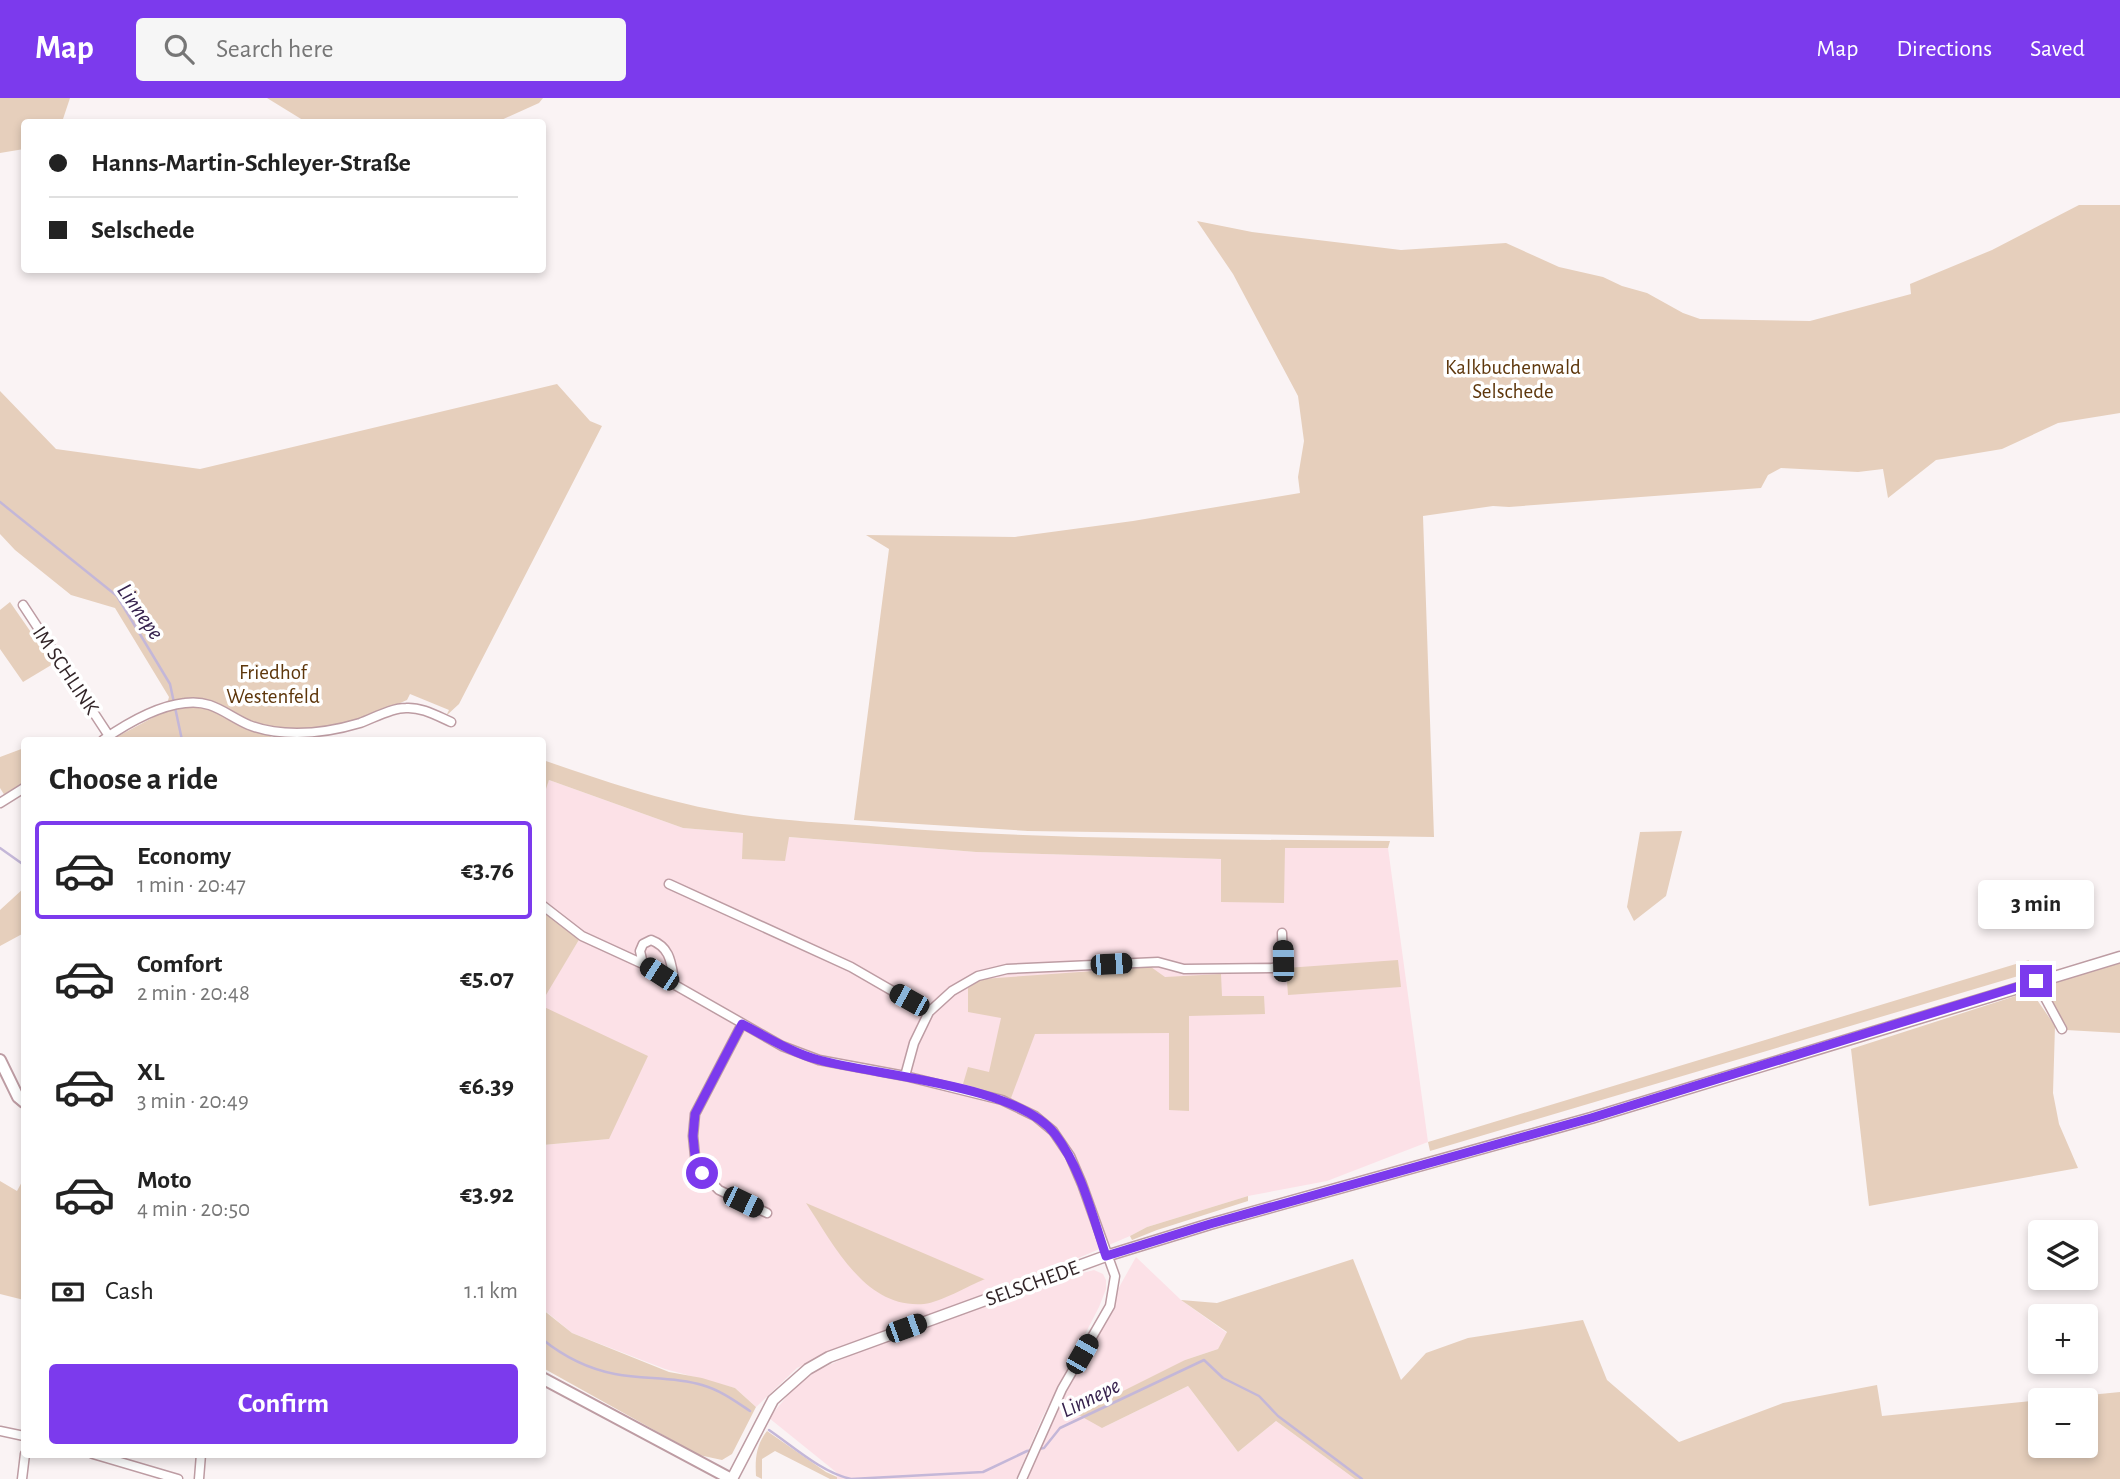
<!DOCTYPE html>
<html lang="en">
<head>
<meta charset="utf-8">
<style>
  body { margin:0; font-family:"Alegreya Sans",sans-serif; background:#f6f6f6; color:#222; height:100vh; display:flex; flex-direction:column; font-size:26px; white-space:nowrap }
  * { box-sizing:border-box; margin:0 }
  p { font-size:23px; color:#767676 }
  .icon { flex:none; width:38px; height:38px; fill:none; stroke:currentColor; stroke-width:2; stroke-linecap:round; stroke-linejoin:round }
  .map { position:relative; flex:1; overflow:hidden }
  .panel { position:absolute; left:21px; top:639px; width:525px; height:721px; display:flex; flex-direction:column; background:#fff; border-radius:7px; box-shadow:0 4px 10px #0003 }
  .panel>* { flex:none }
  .guide { position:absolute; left:21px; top:21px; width:525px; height:154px; border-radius:7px; box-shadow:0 4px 10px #0003; display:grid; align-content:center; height:154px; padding:0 28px; background:#fff }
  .controls { position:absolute; left:2028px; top:1122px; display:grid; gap:14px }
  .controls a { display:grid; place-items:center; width:70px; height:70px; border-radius:7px; background:#fff; box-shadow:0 4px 10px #0003; font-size:35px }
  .end { position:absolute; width:32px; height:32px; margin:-16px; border:9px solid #7c3aed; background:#fff; box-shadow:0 0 0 4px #fff }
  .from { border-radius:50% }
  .bubble { position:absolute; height:49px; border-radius:7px; background:#fff; box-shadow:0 4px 10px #0003; font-size:23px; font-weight:600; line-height:49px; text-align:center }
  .car { position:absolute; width:21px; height:42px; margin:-21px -10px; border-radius:9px; box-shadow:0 0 5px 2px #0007; background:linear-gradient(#222 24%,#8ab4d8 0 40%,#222 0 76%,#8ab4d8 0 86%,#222 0) }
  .guide b { display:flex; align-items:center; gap:24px; height:66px; font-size:26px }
  .guide b+b { border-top:2px solid #e0e0e0 }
  .guide i { width:18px; height:18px; background:#222 }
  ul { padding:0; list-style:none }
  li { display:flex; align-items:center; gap:21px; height:98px; margin:0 14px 10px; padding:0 14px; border:4px solid transparent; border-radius:7px }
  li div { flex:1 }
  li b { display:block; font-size:26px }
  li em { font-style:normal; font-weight:600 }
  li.selected { border-color:#7c3aed }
  li>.icon { width:63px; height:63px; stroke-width:1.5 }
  h2 { padding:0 28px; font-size:32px; line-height:84px }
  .pay { display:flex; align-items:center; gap:18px; height:77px; padding:0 28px; font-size:26px }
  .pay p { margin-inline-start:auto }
  .action { display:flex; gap:14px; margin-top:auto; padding:14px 28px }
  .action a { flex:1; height:80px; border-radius:7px; background:#7c3aed; color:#fff; font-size:28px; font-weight:600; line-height:80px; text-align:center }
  header { display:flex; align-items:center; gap:42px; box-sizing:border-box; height:98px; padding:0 35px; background:#7c3aed; color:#fff }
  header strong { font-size:33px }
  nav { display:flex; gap:38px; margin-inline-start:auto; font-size:24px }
  .search { width:490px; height:63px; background:#f6f6f6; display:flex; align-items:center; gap:18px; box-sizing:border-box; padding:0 24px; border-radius:7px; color:#767676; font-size:26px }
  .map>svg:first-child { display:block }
  .built { fill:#fce1e7 }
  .green { fill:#e6cfbc; fill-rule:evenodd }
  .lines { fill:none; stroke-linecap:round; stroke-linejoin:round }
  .stream { stroke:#c4b7d8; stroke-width:2.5 }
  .minor-casing { stroke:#bd9ca3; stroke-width:11 }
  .tertiary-casing { stroke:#bd9ca3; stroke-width:13 }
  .secondary-casing { stroke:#bd9ca3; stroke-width:14 }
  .minor { stroke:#fff; stroke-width:8 }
  .tertiary { stroke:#fff; stroke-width:10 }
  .secondary { stroke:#fff; stroke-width:10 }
  .route { stroke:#7c3aed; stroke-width:9 }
  .labels { text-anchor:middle; stroke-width:7; stroke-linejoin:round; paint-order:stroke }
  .park-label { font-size:21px; fill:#5e370c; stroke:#fff }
  .street-label { font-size:21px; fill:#322528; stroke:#fff }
  .water-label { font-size:23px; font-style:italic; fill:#37234e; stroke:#fff }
</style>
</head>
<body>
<header>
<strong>Map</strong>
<div class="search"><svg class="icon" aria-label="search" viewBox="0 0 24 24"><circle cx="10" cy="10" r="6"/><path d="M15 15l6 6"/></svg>Search here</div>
<nav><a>Map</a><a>Directions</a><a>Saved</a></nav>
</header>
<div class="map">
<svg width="2120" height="1381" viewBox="0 0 2120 1381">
  <rect width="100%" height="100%" fill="#faf3f4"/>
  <path class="built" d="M549 682 683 730 744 735 743 761 788 739 976 754 1221 761V803L1285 750H1388L1428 1044 1327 1083 1248 1098 1147 1129 1130 1138 1036 1178 832 1254 797 1270 756 1309 735 1290 665 1271 572 1235 543 1211V1047L609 1041 543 908 542 902 580 840 581 834 543 802 542 700Z
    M1136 1159 1181 1202 1227 1235 1218 1251 1185 1262 1102 1330 1188 1288 1238 1354 1276 1323 1355 1381H1028L1062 1291Z
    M1094 1172 1103 1176 1106 1182V1191L1099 1209 1042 1320 1016 1381H837L836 1374 769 1320 792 1292 816 1273 873 1247 1056 1182Z"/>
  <path class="green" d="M0 0H70L62 24H24V51L0 55Z
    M267 0H543L539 5 497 24H306Z
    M2079 107H2120V315L2058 325 2002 351 1936 362 1888 400 1883 371 1858 374 1781 370 1768 377 1761 390 1509 409 1493 408 1423 418 1434 739 1028 733 854 722 889 451 866 437 1015 439 1133 423 1300 395 1298 379 1304 343 1298 298 1233 176 1197 123 1252 134 1401 152 1506 145 1559 169 1603 179 1622 188 1647 195 1683 215 1700 221 1810 223 1911 196 1910 186 1992 152Z
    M557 286 590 323 602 328 459 606 446 618 449 612 410 596 407 602 354 625 303 633 260 628 212 603 202 601 194 600 167 606 169 599 115 510 71 497 15 452 0 436V293L56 351 200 371Z
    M10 504 53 566 23 584 0 551V512Z
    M185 607C213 607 253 625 276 642H111L167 612Z
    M24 650V686L5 698 0 690V659Z
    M543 662C601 682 659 702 720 713 773 723 829 725 883 729 1052 742 1221 741 1390 743L1388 750H1285L1284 805 1221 804V761L976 754 789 739 785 763 742 761 743 735 683 730 549 682 543 700Z
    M1682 733 1666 798 1634 823 1627 809 1640 734Z
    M24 790V835L0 848V812Z
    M543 810 580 840 543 902Z
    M1398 862 1401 889 1288 897 1286 870Z
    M2029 862 2025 876 1430 1053 1428 1044Z
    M2120 864V935L2066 932C2057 916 2041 898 2054 882Z
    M1151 869 1165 879 1221 876 1222 898H1264L1265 916 1189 918V1013L1169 1012V935L1035 936 1011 1000 963 986 968 969 989 974 1001 920 968 914V890L982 881Z
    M2031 893 2055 928 2053 995 2059 1026 2078 1070 1869 1108 1851 951Z
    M542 908 648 958 609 1041 543 1047Z
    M24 1080V1202L0 1196V1083L17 1093Z
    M1248 1098V1103L1157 1132 1132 1142 1130 1138 1147 1129Z
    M806 1105 984 1181H985C968 1188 941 1204 924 1206 865 1211 834 1147 806 1105Z
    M1353 1161 1401 1282 1426 1255 1468 1240 1583 1222 1607 1282 1679 1344 1783 1305 1877 1287 1882 1318 2120 1294V1381H1355L1276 1323 1238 1354 1188 1288 1102 1330 1077 1316 1185 1262 1218 1251 1227 1234 1181 1202 1217 1205ZM2040 1302H2086V1348H2040Z
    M542 1211 572 1235 669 1274 702 1280 735 1290 756 1309 732 1356 722 1362 699 1357 543 1270Z
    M767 1333 826 1374 837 1379V1381H830L775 1353 762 1361V1381L756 1378C755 1361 756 1347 767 1333Z"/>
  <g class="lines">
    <path class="stream" d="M0 404 117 498 170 586 182 642
      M0 750 24 767
      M542 1241C563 1258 589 1271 615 1276 645 1282 671 1278 702 1287 720 1292 735 1303 750 1313
      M769 1332C794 1349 821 1374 851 1381L983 1374 1027 1353 1044 1350 1060 1330 1204 1262 1223 1280 1259 1298 1278 1318 1362 1381"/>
    <defs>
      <path id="minor" d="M23 507 109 638
        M103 642C126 626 156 608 185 605 212 601 226 617 249 627 264 633 280 635 297 635 318 635 340 631 360 625 374 620 391 610 406 610 422 609 437 618 451 624
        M0 705 24 690
        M669 786 851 869 929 914
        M542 807 582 838 643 866 675 887 782 948 819 962 905 978 1002 1002 1035 1018 1053 1033 1070 1058 1082 1086 1115 1178 1110 1208 1062 1291 1022 1381
        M643 866 640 853 643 846 651 842C672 850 671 867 675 887
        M2036 883 2062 931
        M742 926 695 1016 693 1038 695 1058 702 1075 719 1092 767 1115
        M905 978 914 945 929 914 952 893 978 878 1007 871 1158 864 1184 871 1274 870 1283 863 1282 835
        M0 1333 24 1338
        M93 1356 178 1381
        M22 1381 25 1356
        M199 1381 201 1356"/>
      <path id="tertiary" d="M732 1381 773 1302 808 1271 829 1259 1106 1158 1210 1126 1591 1020 2120 859"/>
      <path id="secondary" d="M0 962 18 999 24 1004
        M542 1280 731 1381"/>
    </defs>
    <use href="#minor" class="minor-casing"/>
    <use href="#tertiary" class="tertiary-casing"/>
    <use href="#secondary" class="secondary-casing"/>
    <use href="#minor" class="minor"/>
    <use href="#tertiary" class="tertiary"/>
    <use href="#secondary" class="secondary"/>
  </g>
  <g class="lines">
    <path class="route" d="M702 1075 695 1058 693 1038 695 1016 742 926C767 939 792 955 819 962 878 978 1018 987 1055 1036 1082 1072 1092 1117 1106 1158L1210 1126 1591 1020 2036 883"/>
  </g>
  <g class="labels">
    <g class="park-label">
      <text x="1513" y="276">Kalkbuchenwald<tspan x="1513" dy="24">Selschede</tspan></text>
      <text x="273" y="581">Friedhof<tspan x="273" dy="24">Westenfeld</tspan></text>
    </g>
    <g class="street-label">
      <text transform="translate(66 572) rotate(56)" y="7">IM SCHLINK</text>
      <text transform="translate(1032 1185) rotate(-20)" y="7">SELSCHEDE</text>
    </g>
    <g class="water-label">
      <text transform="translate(141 513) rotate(55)" y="8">Linnepe</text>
      <text transform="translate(1090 1299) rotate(-26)" y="8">Linnepe</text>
    </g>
  </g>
</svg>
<div class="controls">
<a><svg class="icon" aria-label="layers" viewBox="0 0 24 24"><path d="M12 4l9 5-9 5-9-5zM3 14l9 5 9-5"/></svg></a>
<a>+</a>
<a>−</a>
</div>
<i class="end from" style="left:702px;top:1075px"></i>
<i class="end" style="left:2036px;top:883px"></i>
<div class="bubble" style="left:1978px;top:782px;width:116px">3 min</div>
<i class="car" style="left:1283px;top:863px;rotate:359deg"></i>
<i class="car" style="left:1111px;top:866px;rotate:87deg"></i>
<i class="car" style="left:659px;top:876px;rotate:303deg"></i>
<i class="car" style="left:909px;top:902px;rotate:299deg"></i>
<i class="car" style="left:743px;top:1104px;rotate:116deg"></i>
<i class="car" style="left:906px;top:1230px;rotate:70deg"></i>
<i class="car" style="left:1082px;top:1256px;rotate:30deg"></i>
<div class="guide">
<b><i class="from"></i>Hanns-Martin-Schleyer-Straße</b>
<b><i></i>Selschede</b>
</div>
<section class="panel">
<h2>Choose a ride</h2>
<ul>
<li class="selected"><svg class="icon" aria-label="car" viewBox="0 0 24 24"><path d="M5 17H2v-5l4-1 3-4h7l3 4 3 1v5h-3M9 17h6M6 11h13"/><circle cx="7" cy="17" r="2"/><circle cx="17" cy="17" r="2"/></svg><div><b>Economy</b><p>1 min · 20:47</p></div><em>€3.76</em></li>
<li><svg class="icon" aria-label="car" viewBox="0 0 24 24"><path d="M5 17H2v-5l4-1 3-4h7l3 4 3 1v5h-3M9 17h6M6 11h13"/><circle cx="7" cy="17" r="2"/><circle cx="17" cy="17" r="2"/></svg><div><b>Comfort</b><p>2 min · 20:48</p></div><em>€5.07</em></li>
<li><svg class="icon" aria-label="car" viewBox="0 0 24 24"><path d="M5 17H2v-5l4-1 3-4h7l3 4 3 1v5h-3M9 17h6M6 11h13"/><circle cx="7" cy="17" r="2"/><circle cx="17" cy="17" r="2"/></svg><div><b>XL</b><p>3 min · 20:49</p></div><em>€6.39</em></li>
<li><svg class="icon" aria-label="car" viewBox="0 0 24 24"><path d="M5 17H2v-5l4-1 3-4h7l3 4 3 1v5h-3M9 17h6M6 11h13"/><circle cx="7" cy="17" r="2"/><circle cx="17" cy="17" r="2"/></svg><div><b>Moto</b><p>4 min · 20:50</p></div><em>€3.92</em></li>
</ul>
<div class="pay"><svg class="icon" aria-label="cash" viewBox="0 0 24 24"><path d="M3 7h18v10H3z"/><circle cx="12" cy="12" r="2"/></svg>Cash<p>1.1 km</p></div>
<div class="action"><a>Confirm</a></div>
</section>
</div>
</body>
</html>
